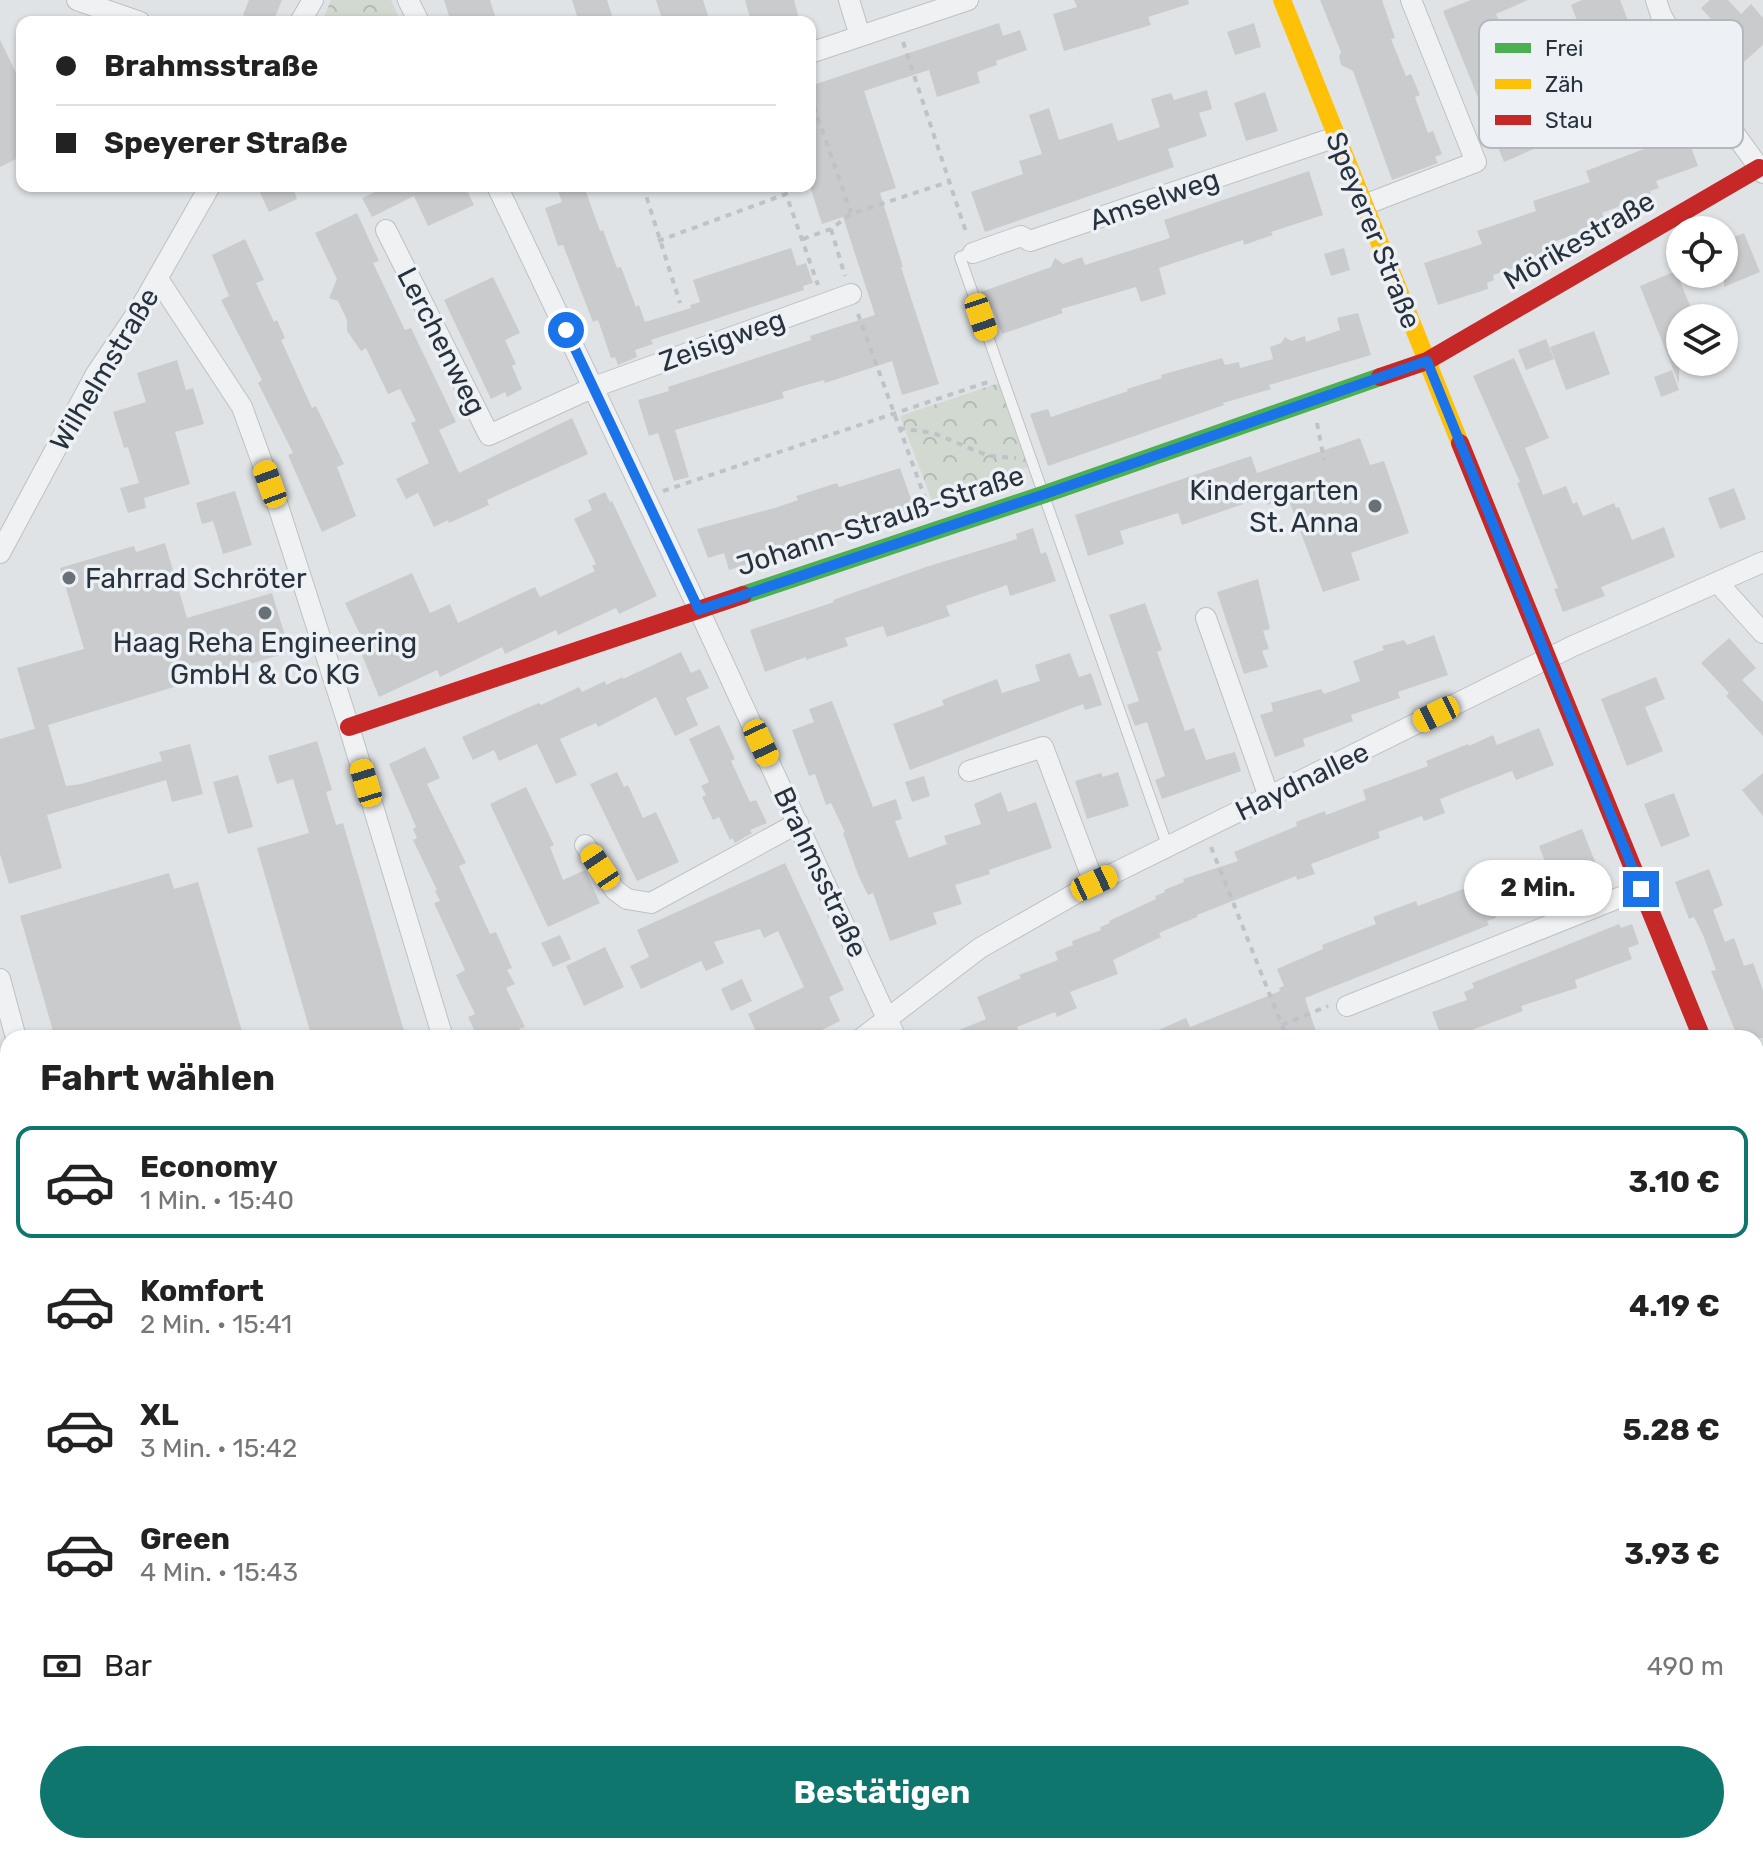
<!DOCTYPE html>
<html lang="de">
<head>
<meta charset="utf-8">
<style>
  body { margin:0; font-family:Rubik,sans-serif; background:#f6f6f6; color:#222; height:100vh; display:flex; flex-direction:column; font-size:30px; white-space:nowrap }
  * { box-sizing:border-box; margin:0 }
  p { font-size:26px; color:#767676 }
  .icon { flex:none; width:44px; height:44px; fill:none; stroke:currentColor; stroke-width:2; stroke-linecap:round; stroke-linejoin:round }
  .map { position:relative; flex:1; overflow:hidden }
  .panel { position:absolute; left:0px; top:1030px; width:1764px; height:824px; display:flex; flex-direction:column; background:#fff; border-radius:24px 24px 0 0; box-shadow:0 2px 6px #0004 }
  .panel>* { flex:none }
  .banner { position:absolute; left:16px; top:16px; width:800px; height:176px; border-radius:16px; box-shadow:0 2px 6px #0004; display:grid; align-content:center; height:176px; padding:0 40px; background:#fff }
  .controls { position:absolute; left:1666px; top:216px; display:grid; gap:16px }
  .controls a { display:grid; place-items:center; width:72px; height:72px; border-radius:50%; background:#fff; box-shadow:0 2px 6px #0004; font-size:40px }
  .end { position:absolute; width:36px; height:36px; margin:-18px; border:10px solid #1a73e8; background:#fff; box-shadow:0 0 0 4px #fff }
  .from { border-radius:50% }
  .bubble { position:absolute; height:56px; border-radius:28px; background:#fff; box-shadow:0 2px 6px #0004; font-size:26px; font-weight:700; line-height:56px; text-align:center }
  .car { position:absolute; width:24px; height:48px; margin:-24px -12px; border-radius:10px; box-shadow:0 0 6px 2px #0007; background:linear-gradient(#f5c518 24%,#345 0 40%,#f5c518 0 76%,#345 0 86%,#f5c518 0) }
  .banner b { display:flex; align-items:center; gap:28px; height:76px; font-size:30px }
  .banner b+b { border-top:2px solid #e0e0e0 }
  .banner i { width:20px; height:20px; background:#222 }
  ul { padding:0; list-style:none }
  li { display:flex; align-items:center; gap:24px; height:112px; margin:0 16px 12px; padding:0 24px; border:4px solid transparent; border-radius:16px }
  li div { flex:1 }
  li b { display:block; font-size:30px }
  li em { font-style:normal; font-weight:700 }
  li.selected { border-color:#0f766e }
  li>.icon { width:72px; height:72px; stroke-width:1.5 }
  h2 { padding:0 40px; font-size:36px; line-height:96px }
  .pay { display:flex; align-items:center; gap:20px; height:88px; padding:0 40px; font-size:30px }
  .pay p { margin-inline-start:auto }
  .action { display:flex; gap:16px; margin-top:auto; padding:16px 40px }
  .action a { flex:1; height:92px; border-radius:48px; background:#0f766e; color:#fff; font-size:32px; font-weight:700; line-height:92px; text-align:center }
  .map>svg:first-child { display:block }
  .grass { fill:url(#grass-tufts) }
  .park { fill:url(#park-crowns) }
  .building { fill:#c9cbcd }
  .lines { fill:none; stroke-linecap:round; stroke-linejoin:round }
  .lane-casing { stroke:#bec1c3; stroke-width:12 }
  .street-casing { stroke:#bec1c3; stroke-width:22 }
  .path { stroke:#bfc2c6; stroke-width:4; stroke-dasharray:6 6; stroke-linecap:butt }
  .lane { stroke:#f0f1f2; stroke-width:10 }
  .street { stroke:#f0f1f2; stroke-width:20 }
  .fast { stroke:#4caf50; stroke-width:18 }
  .slow { stroke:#ffc107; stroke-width:18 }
  .jam { stroke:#c62828; stroke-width:18 }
  .route { stroke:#1a73e8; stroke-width:10 }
  .poi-dot { fill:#687078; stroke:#edf1f5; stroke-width:3 }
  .labels { text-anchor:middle; stroke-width:7; stroke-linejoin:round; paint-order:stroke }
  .street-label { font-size:28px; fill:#28323d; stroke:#edf1f5 }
  .poi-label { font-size:28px; fill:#28323d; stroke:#edf1f5; text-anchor:end }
  .key { fill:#edf1f5; stroke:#b2b8be; stroke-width:2 }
  .key-label { font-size:22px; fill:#28323d }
</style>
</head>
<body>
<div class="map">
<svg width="1763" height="1854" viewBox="0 0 1763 1854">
  <defs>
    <pattern id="grass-tufts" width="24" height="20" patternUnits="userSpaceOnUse" patternTransform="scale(2)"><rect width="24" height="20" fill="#d2d9d1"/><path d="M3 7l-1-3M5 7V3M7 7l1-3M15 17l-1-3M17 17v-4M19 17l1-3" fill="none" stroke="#b4bbb4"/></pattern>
    <pattern id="park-crowns" width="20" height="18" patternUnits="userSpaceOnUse" patternTransform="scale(2)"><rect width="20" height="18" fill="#d2d9d1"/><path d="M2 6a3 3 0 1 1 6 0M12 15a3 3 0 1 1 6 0" fill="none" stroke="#b4bbb4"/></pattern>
  </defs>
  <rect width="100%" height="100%" fill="#e0e3e5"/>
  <path class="grass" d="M1756 1749 1763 1754V1854H0V1791H8V1846H1756Z"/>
  <path class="park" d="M331 0H391L401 22H322Z
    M999 383 1030 466 932 501 900 416Z"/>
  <path class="building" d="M249 0H282L273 22H259L243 15Z
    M444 0H490L497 22H451Z
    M572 0H607L614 22H579Z
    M656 0H703L710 22H663Z
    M745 0H794L800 22H751Z
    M1074 0H1188L1189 4 1148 17 1151 25 1064 51 1053 14 1077 7Z
    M1320 0H1382L1395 38 1391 39 1406 76 1411 74 1420 95 1415 97 1428 133 1433 131 1442 154 1435 157 1438 163 1392 180 1353 71 1341 65 1339 56 1341 52Z
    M1471 0H1528L1496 14 1510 48 1512 47 1520 68 1518 69 1532 104 1535 103 1548 143 1504 162 1443 11Z
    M1582 0H1620L1631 28 1636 27 1643 46 1638 48 1654 90 1610 106 1571 5Z
    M1710 0H1728L1741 14 1751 4 1763 18V45L1737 68 1723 53 1726 50 1715 37 1722 31 1701 8Z
    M999 23 1003 36 1020 30 1027 50 996 61 997 65 977 72 980 83 937 97 929 70 864 91 896 188 880 193 903 267H901L939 384 902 395 892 361 825 383 824 380 782 392 784 398 675 430 689 477 674 481 658 433 649 436 638 400 669 391 668 387 790 347 811 340 810 336 875 315 843 217 822 224 810 186V86Z
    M1254 23 1261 47 1235 55 1227 32Z
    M0 40 22 85V156L0 167Z
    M1207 90 1212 109 1199 113 1207 136 1168 149 1174 167 985 232 971 192 1023 174 1019 161 1042 154 1029 115 1049 108 1059 140 1112 123 1118 141 1160 127 1151 99 1171 93 1174 100Z
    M1265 92 1278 131 1246 141 1234 103Z
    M1683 125 1698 166 1656 181 1659 188 1650 191 1651 194 1602 213 1605 221 1596 224 1597 226 1548 244 1550 250 1542 253 1544 258 1493 275 1494 280 1487 283 1488 289 1438 305 1424 263 1482 244 1477 231 1536 211 1533 201 1590 182 1586 171 1644 149 1641 140Z
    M1309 171 1323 215 1271 232 1273 235 1244 245 1243 240 1159 268 1166 294 1141 302 1136 287 1061 309 1063 313 1002 334 993 309 987 311 981 292 1051 267 1055 258 1063 264 1082 257 1085 265 1170 238 1164 220Z
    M257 186H292L297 199 269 212Z
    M388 186H465L474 205 428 226 414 196 372 217 362 198Z
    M556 186H584L600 231 603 230 617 268 621 267 636 307 639 305 645 322 691 308 690 305 700 302 693 280 791 248 797 266 806 263 813 283 803 286 804 290 651 340 653 344 635 350 637 357 618 365 615 357 611 358 598 320 593 322 563 245 558 246 545 208 562 202Z
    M357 213 379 261 373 263 405 330 411 328 456 422 439 430 459 473 572 418 588 454 487 500 489 505 449 523 448 520 434 527 418 493 406 499 396 479 429 463 411 423 416 421 400 389 388 394 366 348 361 351 347 331V320L338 301 329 298 337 279 315 233Z
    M1744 233 1760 272 1724 287V241Z
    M245 239 264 280 256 283 274 322 277 320 285 338 281 340 312 408 316 406 344 464 337 467 356 516 322 532 288 455 293 453 258 383 262 380 221 300 229 296 212 255Z
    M1344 248 1350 270 1331 276 1324 254Z
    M1676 271 1695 318H1680L1679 384 1640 286Z
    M493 277 520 333 505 340 516 364 512 366 522 389 507 397 505 392 491 399 444 300Z
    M1358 313 1371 355 1269 385 1271 389 1223 403 1224 405 1048 466 1030 414 1048 409 1051 417 1128 391 1127 389 1162 378 1161 375 1222 358 1225 365 1239 362 1240 368 1273 359 1270 347 1281 343 1285 337 1291 341 1305 336 1306 342 1340 330 1337 318Z
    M1594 331 1610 374 1566 390 1550 347Z
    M1546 339 1554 359 1526 370 1518 350Z
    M1514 358 1549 438 1525 448 1543 495 1566 486 1573 504 1577 502 1583 516 1614 503 1616 508 1619 507 1632 540 1664 527 1675 557 1601 587 1605 596 1563 612 1554 589 1558 588 1517 483 1520 482 1473 376Z
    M177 360 186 390 193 388 204 424 175 432 190 484 144 498 146 508 128 513 120 488 139 483 128 447 124 448 113 412 146 402 137 373Z
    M1672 370 1679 390 1661 397 1654 377Z
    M1360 438 1370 465 1384 461 1409 533 1351 553 1360 580 1323 592 1288 498 1267 505 1264 497 1182 525 1178 513 1120 531 1124 544 1088 556 1075 515 1251 456 1257 473Z
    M900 468 916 513 853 533 852 530 811 542 813 548 771 561 770 557 729 570 724 553 708 558 697 529 778 507 798 500 796 496 837 483 839 487Z
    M1734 488 1746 519 1720 529 1708 498Z
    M235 491 252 545 223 554 213 521 202 524 196 503Z
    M605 492 610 502 612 501 657 596 619 614 616 608 558 635 556 630 505 654 502 647 440 677 437 670 379 697 360 650 366 647 345 603 412 573 430 613 450 604 458 623 535 587 540 597 595 571 592 566 596 564 574 519 592 510 588 500Z
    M1033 528 1041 554 1046 552 1056 581 1010 596 1007 585 946 606 950 616 887 637 883 626 845 638 848 646 806 660V657L765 672 750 630 834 602 833 600 926 567 1017 539 1016 534Z
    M165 543 187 618 272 593 290 652 35 729 17 668 84 649 60 568 134 546 136 552Z
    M1258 579 1270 629 1263 631 1269 649 1262 651 1268 667 1244 674 1217 592Z
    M1145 603 1162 650 1157 652 1185 731 1194 728 1206 760 1235 752 1241 771 1162 799 1155 780 1165 776 1147 722 1135 726 1127 705 1139 701 1109 615Z
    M1434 635 1448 675 1398 692 1400 698 1351 715 1353 721 1303 739 1305 746 1275 757 1260 715 1273 711 1271 703 1321 689 1324 694 1360 681 1353 661 1384 650 1382 646 1404 640 1407 645Z
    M1729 638 1756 668 1742 680 1763 702V736L1726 696 1729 693 1701 663Z
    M681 652 691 673 700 669 709 688 686 698 698 725 675 736 656 697 598 727 596 723 560 739 577 775 556 784 537 744 499 761 494 750 473 760 462 737 527 708 539 703 541 705 579 687 582 692 605 681 606 685 623 677V679Z
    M1070 653 1079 677 1091 673 1102 705 1085 710 1083 704 910 770 893 724 944 705 942 700 997 679 1002 693 1040 681 1035 665Z
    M1656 677 1665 699 1645 707 1663 751 1627 766 1601 699Z
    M832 701 873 807 896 799 902 819 895 821 909 858 947 844 944 836 981 824 974 804 1001 792 1008 812 1036 802 1052 848 989 870 990 874 955 885 962 904 933 913 937 924 890 941 873 893 868 895 859 877 843 833 845 832 831 803 826 805 815 774 809 776 792 730 814 722 809 709Z
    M48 725 66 786 81 784 162 761 159 752 190 744 203 794 172 802 166 780 47 815 62 868 9 884 0 854V739Z
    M719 725 735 759 731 761 750 802 756 800 767 823 750 830 752 833 735 843 732 838 730 840 719 817 713 820 702 797 706 795 701 786 709 782 689 739Z
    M1539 728 1554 765 1516 780 1512 771 1440 799 1445 813 1424 821 1422 816 1378 832 1380 838 1311 864 1315 874 1297 880 1296 876 1197 915V917L1159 933 1161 937 1113 960 1118 974 1070 992 1077 1008 1057 1017 1055 1012 1017 1027 1021 1038H940L986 1019 977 997 1021 978 1019 975 1058 960 1055 952 1073 945 1072 941 1101 930 1100 927 1110 923 1109 921 1156 899 1155 896 1165 892 1164 890 1184 882 1183 879 1238 861 1234 852 1297 826 1296 822 1325 811 1326 815 1366 800 1363 790 1428 766 1426 761 1468 744 1469 746 1493 735 1497 745Z
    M317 741 332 790 326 792 336 825 343 823 406 1038H312L257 848 309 833 293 779 277 784 268 756Z
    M425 747 440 778 427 784 466 863 459 866 490 934 496 932 512 968 507 970 515 984 506 988 525 1027 519 1029 524 1038H478L468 1017 475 1014 456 975 465 970 434 903 440 901 435 891 437 890 413 840 417 838 413 829 416 827 389 764Z
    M617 772 624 787 628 785 643 818 656 812 679 862 637 881 590 784Z
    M1118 772 1129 806 1087 819 1075 781 1101 773 1103 777Z
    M1763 773V816L1742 790Z
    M238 775 253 827 228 834 213 782Z
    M924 776 930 796 912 802 905 782Z
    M526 787 554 845 550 847 563 880 585 870 600 903 548 927 490 804Z
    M1674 793 1690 836 1661 847 1644 804Z
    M1582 829 1602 879 1558 896 1539 846Z
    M785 863 844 990 829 997 840 1021 806 1038H759L748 1014 804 987 778 931 764 938 760 929 714 942 724 963 706 971 701 961 641 989 630 966 649 957 637 930Z
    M1709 869 1723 905 1713 910 1725 942 1734 938 1744 966 1753 963 1763 990V1038H1738L1711 971 1716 970 1703 935 1694 917 1689 919 1675 882Z
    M169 873 174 889 198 882 244 1038H55L20 916Z
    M1474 885 1480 902 1489 898 1496 918 1487 921 1489 925 1305 998 1318 1038H1140L1186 1018 1190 1027 1280 991 1279 988 1284 986 1277 969 1323 949 1322 945 1376 924 1373 917 1416 901 1418 906Z
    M1619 924 1621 928 1632 924 1639 944 1628 948 1632 959 1575 980 1577 988 1521 1006 1523 1011 1469 1031 1472 1038H1442L1432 1012 1467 1000 1464 992 1474 988 1472 983Z
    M560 935 571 959 553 967 541 943Z
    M605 947 624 987 584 1006 566 966Z
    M742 979 752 1001 731 1011 721 989Z"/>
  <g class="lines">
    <defs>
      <path id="lane" d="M973 253 960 257 1168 848"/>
      <path id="street" d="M77 0 140 22
        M408 0 419 22
        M849 0 860 36
        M1656 0 1661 15 1708 97 1763 173
        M300 22 313 0
        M810 53 968 0
        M497 186 699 610 896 1038
        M1364 205 1476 162 1411 0
        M386 230 489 435 594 387 851 294
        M973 253 1021 236 1030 241 1336 137
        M158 279 242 407 279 509 349 727 443 1038
        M0 553 96 374 141 307 210 186
        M1718 583 1763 633
        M1206 618 1269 797
        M969 771 1043 747 1094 883
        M585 845 615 890 627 899 651 903 798 823
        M0 979 16 1038
        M1347 1006 1641 889
        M862 1038 980 948 1094 883 1573 646 1763 562
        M1756 1169 1763 1186
        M0 1436 8 1434
        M0 1634 8 1633"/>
    </defs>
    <use href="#lane" class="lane-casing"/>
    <use href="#street" class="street-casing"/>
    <path class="path" d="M903 42 967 235
      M810 95 851 213
      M643 186 680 303
      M831 229 845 276
      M803 239 831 229 851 214 948 182
      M658 241 786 194 818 285
      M858 314 929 509
      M1317 423 1324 460
      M899 428 933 433 989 456 1016 458
      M663 491 988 382
      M1211 847 1287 1038
      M1282 1025 1328 1006
      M1756 1233 1763 1228
      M1379 1854 1381 1846"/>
    <use href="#lane" class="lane"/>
    <use href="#street" class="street"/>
    <path class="fast" d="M743 595 1045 494 1380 377"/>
    <path class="slow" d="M1282 0 1460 443"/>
    <path class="jam" d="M1380 377 1427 361 1759 168
      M1460 443 1702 1038
      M349 727 743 595"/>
  </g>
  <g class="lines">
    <path class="route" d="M566 330 699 610 1045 494 1427 361 1641 889"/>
  </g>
  <g class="poi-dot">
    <circle cx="1375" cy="506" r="8"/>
    <circle cx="69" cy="578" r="8"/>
    <circle cx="265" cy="613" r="8"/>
  </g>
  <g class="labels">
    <g class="street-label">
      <text transform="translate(1154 199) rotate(-19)" y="10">Amselweg</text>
      <text transform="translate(1374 230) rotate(68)" y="10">Speyerer Straße</text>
      <text transform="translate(1579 240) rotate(-30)" y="10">Mörikestraße</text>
      <text transform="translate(722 340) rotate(-20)" y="10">Zeisigweg</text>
      <text transform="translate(442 341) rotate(63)" y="10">Lerchenweg</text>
      <text transform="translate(104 369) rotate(-59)" y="10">Wilhelmstraße</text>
      <text transform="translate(880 520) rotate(-18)" y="10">Johann-Strauß-Straße</text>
      <text transform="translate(1302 781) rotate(-26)" y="10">Haydnallee</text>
      <text transform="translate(821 872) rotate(65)" y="10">Brahmsstraße</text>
    </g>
    <g class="poi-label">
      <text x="1359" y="500">Kindergarten<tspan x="1359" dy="32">St. Anna</tspan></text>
      <text x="85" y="588" text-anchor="start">Fahrrad Schröter</text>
      <text x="265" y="652" text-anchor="middle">Haag Reha Engineering<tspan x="265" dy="32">GmbH &amp; Co KG</tspan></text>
    </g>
  </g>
  <rect x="1479" y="20" width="264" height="128" rx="12" class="key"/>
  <rect x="1495" y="43" width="36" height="10" fill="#4caf50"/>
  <rect x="1495" y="79" width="36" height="10" fill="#ffc107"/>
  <rect x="1495" y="115" width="36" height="10" fill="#c62828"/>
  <g class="key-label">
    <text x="1545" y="56">Frei</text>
    <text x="1545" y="92">Zäh</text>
    <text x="1545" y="128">Stau</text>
  </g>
</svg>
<div class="controls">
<a><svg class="icon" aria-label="locate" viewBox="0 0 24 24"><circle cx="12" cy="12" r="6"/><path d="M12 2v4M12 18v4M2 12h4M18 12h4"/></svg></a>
<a><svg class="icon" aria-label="layers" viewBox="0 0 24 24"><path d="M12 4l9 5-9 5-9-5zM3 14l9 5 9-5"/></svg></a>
</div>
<i class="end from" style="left:566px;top:330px"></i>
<i class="end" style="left:1641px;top:889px"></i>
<div class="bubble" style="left:1464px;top:860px;width:148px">2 Min.</div>
<i class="car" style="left:981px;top:317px;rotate:161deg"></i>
<i class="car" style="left:270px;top:484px;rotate:340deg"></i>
<i class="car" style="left:1436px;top:714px;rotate:244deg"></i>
<i class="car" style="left:761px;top:743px;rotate:155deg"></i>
<i class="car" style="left:366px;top:783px;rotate:343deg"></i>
<i class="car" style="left:600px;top:867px;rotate:326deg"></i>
<i class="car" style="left:1094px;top:883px;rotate:65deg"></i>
<div class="banner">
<b><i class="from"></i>Brahmsstraße</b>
<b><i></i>Speyerer Straße</b>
</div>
<section class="panel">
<h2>Fahrt wählen</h2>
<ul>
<li class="selected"><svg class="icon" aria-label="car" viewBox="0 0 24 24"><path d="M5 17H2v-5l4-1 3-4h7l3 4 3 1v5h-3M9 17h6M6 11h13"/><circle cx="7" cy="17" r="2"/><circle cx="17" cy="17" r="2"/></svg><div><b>Economy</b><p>1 Min. · 15:40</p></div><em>3.10 €</em></li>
<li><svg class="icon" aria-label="car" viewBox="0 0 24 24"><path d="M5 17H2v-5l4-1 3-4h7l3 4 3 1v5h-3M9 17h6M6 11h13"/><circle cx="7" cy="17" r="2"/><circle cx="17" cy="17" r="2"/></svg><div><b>Komfort</b><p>2 Min. · 15:41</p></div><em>4.19 €</em></li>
<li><svg class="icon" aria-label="car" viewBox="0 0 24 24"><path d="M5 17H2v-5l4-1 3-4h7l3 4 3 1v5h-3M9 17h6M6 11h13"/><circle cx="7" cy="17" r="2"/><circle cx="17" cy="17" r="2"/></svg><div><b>XL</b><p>3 Min. · 15:42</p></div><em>5.28 €</em></li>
<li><svg class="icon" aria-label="car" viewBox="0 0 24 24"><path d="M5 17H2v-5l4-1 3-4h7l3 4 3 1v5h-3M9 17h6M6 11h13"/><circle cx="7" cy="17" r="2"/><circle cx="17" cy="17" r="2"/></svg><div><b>Green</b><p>4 Min. · 15:43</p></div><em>3.93 €</em></li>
</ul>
<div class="pay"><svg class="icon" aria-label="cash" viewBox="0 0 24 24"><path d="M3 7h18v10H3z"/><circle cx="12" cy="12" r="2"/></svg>Bar<p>490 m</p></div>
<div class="action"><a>Bestätigen</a></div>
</section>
</div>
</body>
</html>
